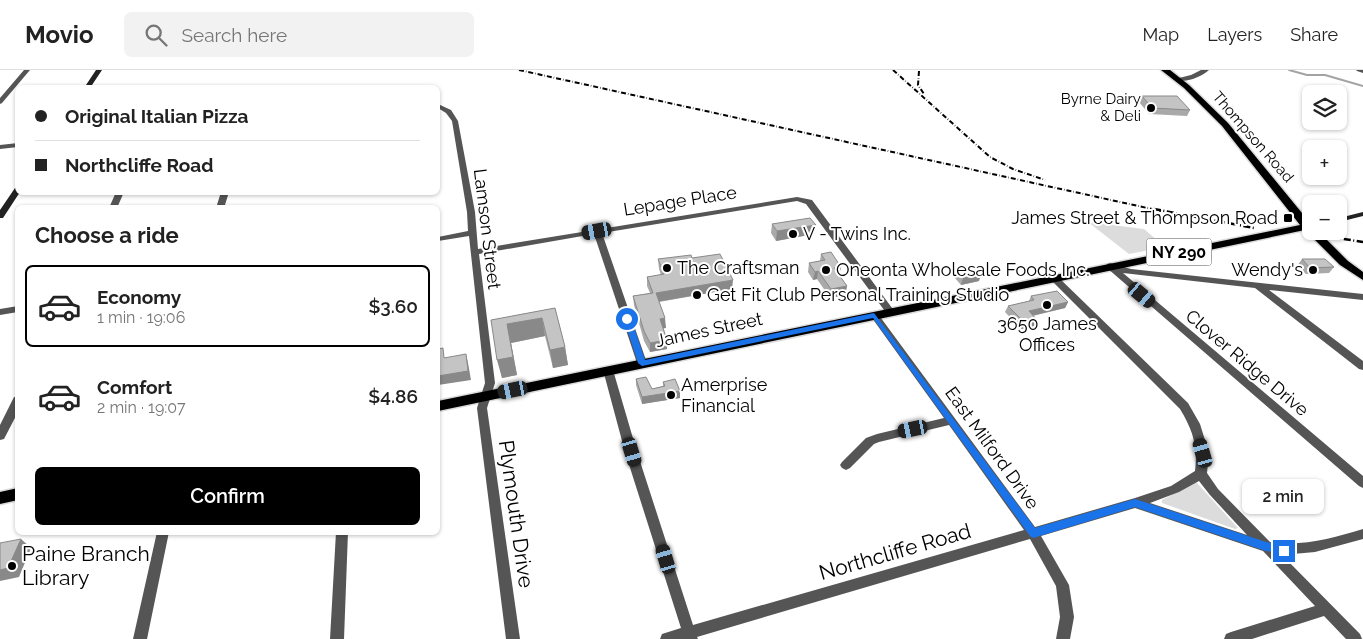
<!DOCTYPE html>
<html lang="en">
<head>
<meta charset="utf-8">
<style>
  body { margin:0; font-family:Raleway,sans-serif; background:#f2f2f2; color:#222; height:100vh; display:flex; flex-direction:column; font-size:19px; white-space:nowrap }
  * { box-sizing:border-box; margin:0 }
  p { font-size:16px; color:#767676 }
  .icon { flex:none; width:28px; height:28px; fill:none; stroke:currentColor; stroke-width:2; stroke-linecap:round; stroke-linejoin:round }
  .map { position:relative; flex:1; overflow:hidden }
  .details { position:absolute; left:15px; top:135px; width:425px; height:330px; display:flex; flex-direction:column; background:#fff; border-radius:8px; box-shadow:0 1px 4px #0004 }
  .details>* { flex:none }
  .guide { position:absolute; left:15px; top:15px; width:425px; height:110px; border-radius:8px; box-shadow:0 1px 4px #0004; display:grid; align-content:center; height:110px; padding:0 20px; background:#fff }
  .controls { position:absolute; left:1302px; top:15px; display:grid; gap:10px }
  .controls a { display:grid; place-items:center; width:45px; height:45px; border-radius:8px; background:#fff; box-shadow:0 1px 4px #0004; font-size:25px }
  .end { position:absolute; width:22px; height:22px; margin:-11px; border:6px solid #1a73e8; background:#fff; box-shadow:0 0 0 2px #fff }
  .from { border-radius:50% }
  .bubble { position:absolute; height:35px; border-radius:8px; background:#fff; box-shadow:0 1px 4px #0004; font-size:16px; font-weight:600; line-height:35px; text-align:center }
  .car { position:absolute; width:15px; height:30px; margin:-15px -8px; border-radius:6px; box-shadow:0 0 4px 1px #0007; background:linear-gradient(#222 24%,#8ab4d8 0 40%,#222 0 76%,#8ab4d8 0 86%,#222 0) }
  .guide b { display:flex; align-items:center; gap:18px; height:48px; font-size:19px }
  .guide b+b { border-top:1px solid #e0e0e0 }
  .guide i { width:12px; height:12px; background:#222 }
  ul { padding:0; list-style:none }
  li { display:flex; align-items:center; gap:15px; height:82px; margin:0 10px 8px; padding:0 10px; border:2px solid transparent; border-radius:8px }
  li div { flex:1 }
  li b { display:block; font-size:19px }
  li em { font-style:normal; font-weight:600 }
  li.current { border-color:#000 }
  li>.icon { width:45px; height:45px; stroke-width:1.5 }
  h2 { padding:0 20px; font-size:22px; line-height:60px }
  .button { display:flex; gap:10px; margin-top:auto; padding:10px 20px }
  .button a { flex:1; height:58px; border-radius:8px; background:#000; color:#fff; font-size:20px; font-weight:600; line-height:58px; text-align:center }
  header { display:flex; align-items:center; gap:30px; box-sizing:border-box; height:70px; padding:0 25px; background:#fff; border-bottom:1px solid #e0e0e0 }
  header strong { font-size:24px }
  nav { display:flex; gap:28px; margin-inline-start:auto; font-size:18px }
  .search { width:350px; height:45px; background:#f2f2f2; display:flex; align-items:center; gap:12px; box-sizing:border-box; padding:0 18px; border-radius:8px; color:#767676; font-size:19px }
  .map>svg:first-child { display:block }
  .green { fill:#dcdcdc }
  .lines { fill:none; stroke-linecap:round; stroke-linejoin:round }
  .stream { stroke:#a3a3a3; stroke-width:2 }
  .primary-casing { stroke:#dbdbdb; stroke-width:3 }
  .minor { fill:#555; fill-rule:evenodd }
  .tertiary { fill:#555; fill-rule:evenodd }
  .secondary { fill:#222; fill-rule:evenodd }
  .primary { fill:#000; fill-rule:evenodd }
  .rail-far1 { stroke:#000; stroke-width:2; stroke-dasharray:5 2 0.5 2; stroke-linecap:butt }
  .rail { stroke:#000; stroke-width:2.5; stroke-dasharray:7 2.5 1 2.5; stroke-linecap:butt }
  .wall { fill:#a9a9a9 }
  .shaded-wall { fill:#898989 }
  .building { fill:#c4c4c4; stroke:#898989 }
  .route { fill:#1a73e8 }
  .poi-dot { fill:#000; stroke:#fff; stroke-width:2 }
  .labels { text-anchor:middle; stroke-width:4; stroke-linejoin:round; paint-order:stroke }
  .far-poi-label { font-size:15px; fill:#000; stroke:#fff; text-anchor:end }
  .far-street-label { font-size:15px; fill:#000; stroke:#fff }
  .shield { fill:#fff; stroke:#4c4c4c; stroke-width:1 }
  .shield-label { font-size:16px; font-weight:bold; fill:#000 }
  .street-label { font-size:18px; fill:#000; stroke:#fff }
  .poi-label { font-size:18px; fill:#000; stroke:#fff; text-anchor:start }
  .near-street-label { font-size:21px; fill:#000; stroke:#fff }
  .near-poi-label { font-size:21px; fill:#000; stroke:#fff; text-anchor:start }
</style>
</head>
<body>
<header>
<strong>Movio</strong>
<div class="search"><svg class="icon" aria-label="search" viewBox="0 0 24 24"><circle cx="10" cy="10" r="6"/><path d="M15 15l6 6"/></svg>Search here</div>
<nav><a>Map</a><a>Layers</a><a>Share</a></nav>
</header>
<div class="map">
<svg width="1363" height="569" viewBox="0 0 1363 569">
  <rect width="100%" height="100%" fill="#fff"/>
  <path class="green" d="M1088 152 1144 159 1165 177 1129 184Z
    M1196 412 1238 458 1235 459 1162 433V430Z"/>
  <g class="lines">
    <path class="stream" d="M1289 0 1307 5H1325L1363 16"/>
    <defs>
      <path id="primary" d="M1161 0H1170L1189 15 1228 53 1311 154V161H1318L1348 191 1363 202V210L1340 195 1305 160 438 341V331L1300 155 1222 56 1184 18Z
        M18 418V430L0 434V422Z"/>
    </defs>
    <use href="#primary" class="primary-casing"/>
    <path class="minor" d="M24 0H30L2 33 0 34V28Z
      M1356 0H1363V3L1357 1Z
      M438 34 451 40 458 51 475 142 478 179 797 127 812 130 895 242 893 244H887L806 134 797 131 602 163 647 293 642 297 637 293 594 164 479 184 495 313 487 338 520 569H506L477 338 485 313 469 166 438 171V167L468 161 467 142 452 51 446 43 438 38Z
      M18 73V77L0 79V75Z
      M116 122H124L117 138H109Z
      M221 122H229L224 138H216Z
      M1110 193 1131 199 1363 224V230L1269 220 1363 291V300L1359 299 1255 218 1123 203 1363 406V418L1359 416 1107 198 1106 196 1107 194Z
      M1054 205 1057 206 1188 333 1200 354 1209 383 1207 403 1218 419 1270 472C1302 477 1333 468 1363 459V469L1315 482 1282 485 1360 564 1362 569H1346L1324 546 1252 569H1224L1226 564 1231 562 1315 536 1263 481 1135 438 1041 466 1069 515 1074 547 1070 569H1056L1060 547 1056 516 1030 469 697 567 698 569H660L662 564 681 558 625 382 603 300 604 297H612L613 300 637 382 693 555 1024 460 949 355 879 372 874 374 850 398 846 400 842 398 840 395 842 392 866 368 877 364 944 348 872 248 870 246 872 244H878L1035 457 1135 428 1171 416 1195 401C1198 377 1193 360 1180 339L1051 210 1050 208 1051 206ZM1199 411 1210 425 1247 465 1150 433 1179 422Z
      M18 236V242L0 245V239Z
      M18 326V342L4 369 0 370V355L14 327Z
      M157 462H169L147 569H133Z
      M336 462H348L344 569H330Z"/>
    <path class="tertiary" d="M1201 0H1209C1201 7 1185 14 1175 9L1191 5Z"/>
    <path class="secondary" d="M96 0H102L90 18H84Z
      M15 118H18V122H20L3 148H0V140Z
      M1363 142V146L1339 152V148Z"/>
    <use href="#primary" class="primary"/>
    <path class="rail-far1" d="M519 0 1161 141
      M893 0 990 87 1013 99 1045 110
      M919 1 918 15 924 24"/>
    <path class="rail" d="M1154 139 1254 158
      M1331 167 1363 172"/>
  </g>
  <path class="wall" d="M1142 26 1190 40 1187 46 1149 44 1139 32Z
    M772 154 816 155 814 164 776 171 771 163Z
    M821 184 841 197 839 205 847 216 845 225 830 228 817 209 813 210 808 202 809 193 820 191Z
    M692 188 732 219 659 232 666 258H663L667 279 650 282 644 271 634 235 633 226 650 223 647 216V207L661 205 659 199 658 189Z
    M1302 189 1334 197 1329 203 1306 204 1297 196Z
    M957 201 979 211 961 215 955 208Z
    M1031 226 1068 232 1065 238 1033 246 1034 256 1021 259 1005 242 1008 236 1029 231Z
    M555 238 565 277 568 295 553 298 545 266 511 273 517 305 502 308 491 250Z
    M636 309 652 319 663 316V312L680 321V328L642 334 636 315Z"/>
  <path class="shaded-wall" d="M816 155 814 164 776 171 777 161Z
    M841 197 839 205 834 198Z
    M818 201 817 209 813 210 815 202Z
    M981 205 979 211 961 215 963 208Z
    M733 210 732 219 656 232V223Z
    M847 216 845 225 830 228 831 219Z
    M1068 232 1065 238 1026 247 1029 241Z
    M542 248 545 266 511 273 517 305 502 308 497 290 507 254Z
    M665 248 666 258 660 259V249Z
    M1037 250 1034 256 1021 259 1024 252Z
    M667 270V279L650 282V273Z
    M565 277 568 295 553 298 550 280Z
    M466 284 468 293 471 310 438 315V306Z
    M680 321V328L642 334V327Z
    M21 469 31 478 19 507 0 511V500Z"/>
  <path class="building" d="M1142 26H1177L1190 40 1152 38Z
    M810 148 816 155 777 161 772 154Z
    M831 182 841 197 834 198 847 216 831 219 818 201 815 202 809 193 825 190 821 184Z
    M720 184 733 210 656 223 665 248 660 249 667 270 650 273 644 261 633 226 653 223 647 207 664 204 658 189 691 185 692 188Z
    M1302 189H1325L1334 197 1310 198Z
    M975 198 981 205 963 208 957 201Z
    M1057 221 1068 232 1029 241 1037 250 1024 252 1008 236 1034 230 1031 226Z
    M555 238 565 277 550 280 542 248 507 254 513 287 497 290 491 250Z
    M443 278 444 288 466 284 468 301 438 306V279Z
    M646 307 652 319 665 316 663 312 675 309 680 321 642 327 636 309Z
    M21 469 8 498 0 500V473Z"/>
  <path class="route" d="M874 243 1035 458 1135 429 1266 472 1284 476 1289 481 1288 484 1266 481 1135 437 1033 468 1030 466 873 248 642 296 638 293 624 249 627 247 631 249 645 290Z"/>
  <g class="poi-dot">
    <circle cx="1151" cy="38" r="5"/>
    <rect x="1283" y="143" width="10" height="10" rx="2.5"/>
    <circle cx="793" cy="164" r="5"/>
    <circle cx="667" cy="198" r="5"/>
    <circle cx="826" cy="200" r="5"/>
    <circle cx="1313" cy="200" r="5"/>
    <circle cx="697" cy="225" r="5"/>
    <circle cx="1047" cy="235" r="5"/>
    <circle cx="671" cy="325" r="5"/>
    <circle cx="12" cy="496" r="5"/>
  </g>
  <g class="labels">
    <g class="far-poi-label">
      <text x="1141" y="34">Byrne Dairy<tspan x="1141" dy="17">&amp; Deli</tspan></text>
    </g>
    <g class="far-street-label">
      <text transform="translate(1253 67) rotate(49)" y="5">Thompson Road</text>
    </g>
    <rect class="shield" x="1146.5" y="168.5" width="65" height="27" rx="4"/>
    <g class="shield-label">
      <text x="1179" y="188">NY 290</text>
    </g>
    <g class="street-label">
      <text transform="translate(680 131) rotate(-9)" y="6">Lepage Place</text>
      <text transform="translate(487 159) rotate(83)" y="6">Lamson Street</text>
      <text transform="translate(709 260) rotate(-12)" y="6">James Street</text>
      <text transform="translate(1247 293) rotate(40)" y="6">Clover Ridge Drive</text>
      <text transform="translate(992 378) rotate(54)" y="6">East Milford Drive</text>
    </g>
    <g class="poi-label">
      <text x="1278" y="154" text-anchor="end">James Street &amp; Thompson Road</text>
      <text x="803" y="170">V - Twins Inc.</text>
      <text x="677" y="204">The Craftsman</text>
      <text x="836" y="206">Oneonta Wholesale Foods Inc.</text>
      <text x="1303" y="206" text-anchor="end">Wendy's</text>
      <text x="707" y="231">Get Fit Club Personal Training Studio</text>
      <text x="1047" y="260" text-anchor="middle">3650 James<tspan x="1047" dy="21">Offices</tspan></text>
      <text x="681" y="321">Amerprise<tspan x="681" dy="21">Financial</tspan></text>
    </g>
    <g class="near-street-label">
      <text transform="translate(516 444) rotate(82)" y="7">Plymouth Drive</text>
      <text transform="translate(895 482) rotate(-16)" y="7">Northcliffe Road</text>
    </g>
    <g class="near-poi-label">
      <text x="22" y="491">Paine Branch<tspan x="22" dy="24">Library</tspan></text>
    </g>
  </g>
</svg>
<div class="controls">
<a><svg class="icon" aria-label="layers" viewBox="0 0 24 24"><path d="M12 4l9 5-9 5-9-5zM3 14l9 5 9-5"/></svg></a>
<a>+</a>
<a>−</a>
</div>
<i class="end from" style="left:627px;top:249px"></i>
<i class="end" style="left:1284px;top:481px"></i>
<div class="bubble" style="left:1242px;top:409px;width:82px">2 min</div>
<i class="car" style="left:597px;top:161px;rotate:260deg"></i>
<i class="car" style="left:1142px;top:225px;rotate:130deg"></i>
<i class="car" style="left:513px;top:320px;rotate:258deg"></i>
<i class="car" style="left:913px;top:359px;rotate:258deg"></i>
<i class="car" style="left:632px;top:382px;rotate:163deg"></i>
<i class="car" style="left:1203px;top:383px;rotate:344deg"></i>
<i class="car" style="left:666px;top:489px;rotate:343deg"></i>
<div class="guide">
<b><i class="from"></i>Original Italian Pizza</b>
<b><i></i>Northcliffe Road</b>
</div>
<section class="details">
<h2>Choose a ride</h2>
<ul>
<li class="current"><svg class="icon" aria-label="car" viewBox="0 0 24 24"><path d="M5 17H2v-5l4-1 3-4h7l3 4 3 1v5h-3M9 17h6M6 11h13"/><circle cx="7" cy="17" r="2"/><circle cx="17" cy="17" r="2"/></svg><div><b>Economy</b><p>1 min · 19:06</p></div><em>$3.60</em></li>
<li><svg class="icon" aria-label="car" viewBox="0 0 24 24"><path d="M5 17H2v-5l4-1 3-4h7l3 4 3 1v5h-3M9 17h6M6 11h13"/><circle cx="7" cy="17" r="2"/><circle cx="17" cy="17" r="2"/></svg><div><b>Comfort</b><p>2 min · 19:07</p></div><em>$4.86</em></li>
</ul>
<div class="button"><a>Confirm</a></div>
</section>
</div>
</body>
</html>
